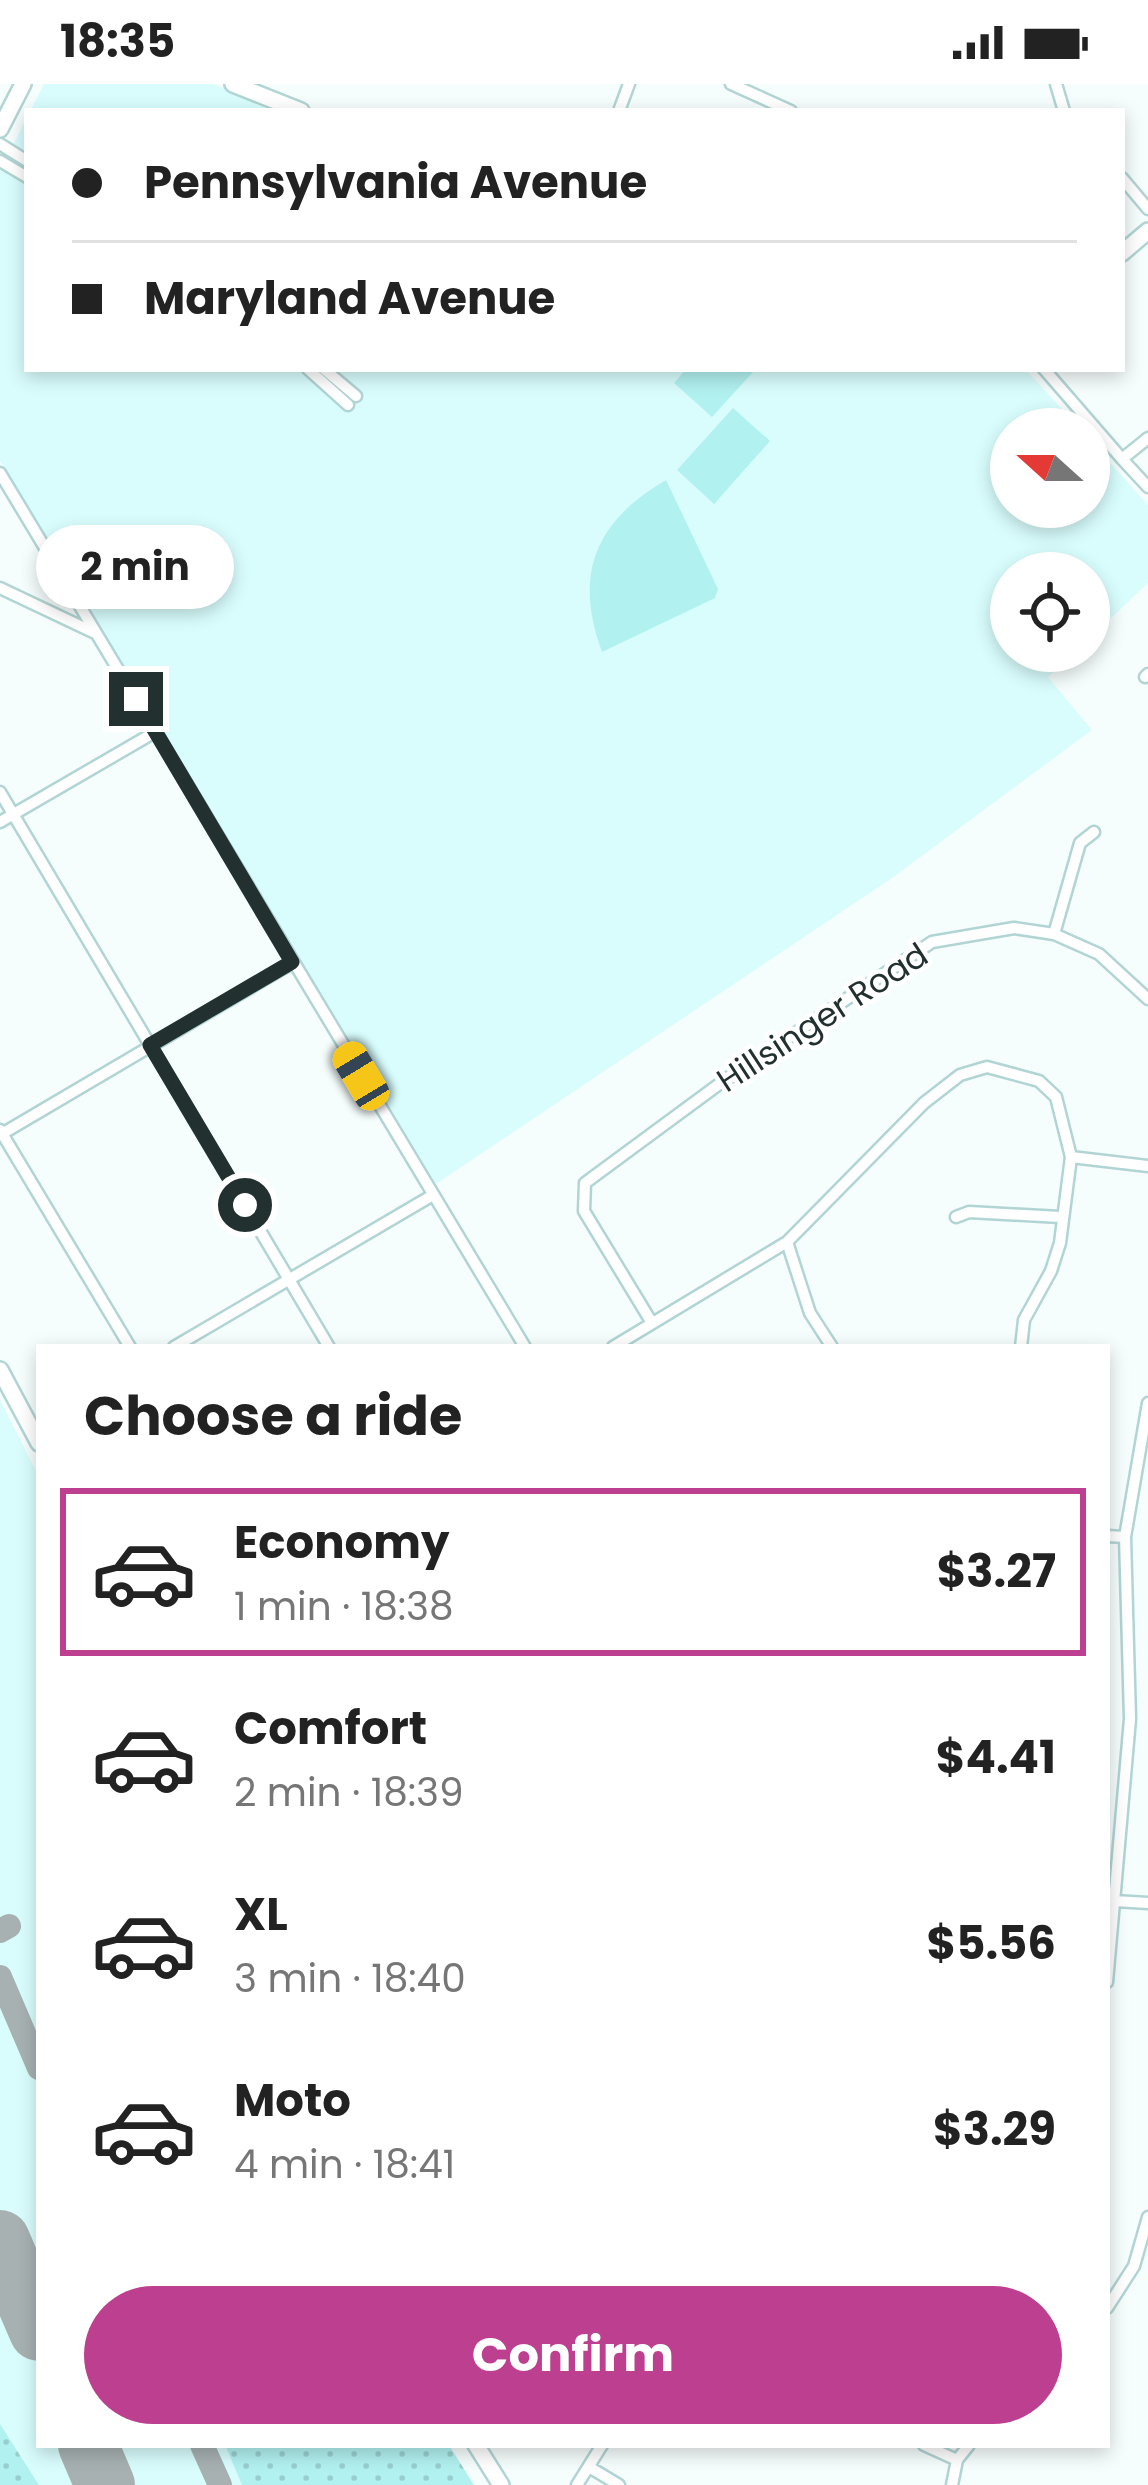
<!DOCTYPE html>
<html lang="en">
<head>
<meta charset="utf-8">
<style>
  body { margin:0; font-family:Poppins,sans-serif; background:#f6f6f6; color:#222; height:100vh; display:flex; flex-direction:column; font-size:45px; white-space:nowrap }
  * { box-sizing:border-box; margin:0 }
  p { font-size:39px; color:#767676 }
  .icon { flex:none; width:66px; height:66px; fill:none; stroke:currentColor; stroke-width:2; stroke-linecap:round; stroke-linejoin:round }
  .map { position:relative; flex:1; overflow:hidden }
  .drawer { position:absolute; left:36px; top:1260px; width:1074px; height:1104px; display:flex; flex-direction:column; background:#fff; border-radius:0px; box-shadow:0 6px 18px #0003 }
  .drawer>* { flex:none }
  .banner { position:absolute; left:24px; top:24px; width:1101px; height:264px; border-radius:0px; box-shadow:0 6px 18px #0003; display:grid; align-content:center; height:264px; padding:0 48px; background:#fff }
  .needle { width:78px; rotate:291deg }
  .buttons { position:absolute; left:990px; top:324px; display:grid; gap:24px }
  .buttons a { display:grid; place-items:center; width:120px; height:120px; border-radius:50%; background:#fff; box-shadow:0 6px 18px #0003; font-size:60px }
  .end { position:absolute; width:54px; height:54px; margin:-27px; border:15px solid #223030; background:#fff; box-shadow:0 0 0 6px #fff }
  .from { border-radius:50% }
  .bubble { position:absolute; height:84px; border-radius:42px; background:#fff; box-shadow:0 6px 18px #0003; font-size:39px; font-weight:700; line-height:84px; text-align:center }
  .car { position:absolute; width:36px; height:72px; margin:-36px -18px; border-radius:15px; box-shadow:0 0 9px 3px #0007; background:linear-gradient(#f5c518 24%,#345 0 40%,#f5c518 0 76%,#345 0 86%,#f5c518 0) }
  .banner b { display:flex; align-items:center; gap:42px; height:114px; font-size:45px }
  .banner b+b { border-top:3px solid #e0e0e0 }
  .banner i { width:30px; height:30px; background:#222 }
  ul { padding:0; list-style:none }
  li { display:flex; align-items:center; gap:36px; height:168px; margin:0 24px 18px; padding:0 24px; border:6px solid transparent; border-radius:0px }
  li div { flex:1 }
  li b { display:block; font-size:45px }
  li em { font-style:normal; font-weight:700 }
  li.on { border-color:#bd4090 }
  li>.icon { width:108px; height:108px; stroke-width:1.5 }
  h2 { padding:0 48px; font-size:54px; line-height:144px }
  .action { display:flex; gap:24px; margin-top:auto; padding:24px 48px }
  .action a { flex:1; height:138px; border-radius:72px; background:#bd4090; color:#fff; font-size:48px; font-weight:700; line-height:138px; text-align:center }
  .status { display:flex; justify-content:space-between; align-items:center; height:84px; padding:0 60px; background:#fff; direction:ltr }
  .status svg { height:33px; fill:currentColor }
  .map>svg:first-child { display:block }
  .built { fill:#d9fdfd }
  .grass { fill:url(#grass-dots) }
  .park { fill:#b1f1f0 }
  .lines { fill:none; stroke-linecap:round; stroke-linejoin:round }
  .taxiway { stroke:#a7b1b1; stroke-width:24 }
  .runway { stroke:#a7b1b1; stroke-width:60 }
  .street-casing { stroke:#b1d5d4; stroke-width:15 }
  .secondary-casing { stroke:#b1d5d4; stroke-width:20 }
  .street { stroke:#fff; stroke-width:10 }
  .secondary { stroke:#fff; stroke-width:15 }
  .route { stroke:#223030; stroke-width:15 }
  .labels { text-anchor:middle; stroke-width:9; stroke-linejoin:round; paint-order:stroke }
  .street-label { font-size:33px; fill:#223030; stroke:#fff }
</style>
</head>
<body>
<div class="status"><b>18:35</b><svg viewBox="0 0 49 12"><path d="M0 12V9h3v3zM5 12V6h3v6zM10 12V3h3v9zM15 12V0h3v12zM26 1h20v11H26zM47 4h2v5h-2z"/></svg></div>
<div class="map">
<svg width="1148" height="2401" viewBox="0 0 1148 2401">
  <defs>
    <pattern id="grass-dots" width="8" height="8" patternUnits="userSpaceOnUse" patternTransform="scale(3)"><rect width="8" height="8" fill="#b1f1f0"/><path d="M2 2h.1M6 6h.1" fill="none" stroke="#98cfce" stroke-width="1.8" stroke-linecap="round"/></pattern>
  </defs>
  <rect width="100%" height="100%" fill="#f6fdfd"/>
  <path class="built" d="M44 0H213L281 27H30Z
    M27 33V285L1027 287 1080 345H1011V423H1089V355L1148 421V499L1089 555V489H1011V567H1076L1048 593 1092 646 892 794 436 1100 0 377V88Z
    M0 1316 39 1393V2361H225L242 2401H39L0 2340Z"/>
  <path class="grass" d="M0 2340 39 2401H0Z
    M225 2361H449L474 2401H242Z"/>
  <path class="park" d="M686 285H750L753 288 712 333 674 299Z
    M733 324 770 357 714 420 677 386Z
    M666 396 718 505 715 514 602 568C573 489 596 437 666 396Z"/>
  <g class="lines">
    <path class="taxiway" d="M0 1847 9 1842
      M0 1893 39 1984
      M202 2361 220 2401"/>
    <path class="runway" d="M0 2156 39 2247
      M88 2361 105 2401"/>
    <defs>
      <path id="street" d="M731 0 791 27
        M1056 0 1064 27
        M619 27 629 0
        M0 60 27 77
        M0 77 27 93
        M1122 94 1148 125
        M308 285 348 321
        M324 285 356 312
        M1044 285 1122 375 1148 354
        M1122 375 1148 403
        M0 389 525 1263
        M0 504 95 549
        M1145 593 1148 590
        M0 708 329 1263
        M0 738 155 648
        M1054 850 1080 759 1094 748
        M0 1046 130 1263
        M0 1051 292 879
        M1071 1073 1148 1082
        M956 1133 969 1128 1060 1133
        M787 1158 810 1229 832 1263
        M652 1239 584 1127 585 1099 722 998 932 858 1014 844 1054 850 1099 870 1148 915
        M174 1263 433 1111
        M613 1263 787 1158 924 1019 960 991 987 983 1039 997 1056 1013 1071 1073 1060 1159 1051 1187 1024 1236 1021 1263
        M1107 1452 1125 1453
        M1115 1817 1148 1819
        M1107 1898 1130 1635 1125 1453 1148 1319
        M1107 2224 1134 2182 1148 2133
        M924 2361 957 2376
        M589 2383 619 2401
        M577 2401 602 2361
        M952 2401 957 2376 969 2361"/>
      <path id="secondary" d="M233 0 301 27
        M0 45 23 0
        M1122 169 1148 147
        M0 1286 39 1359
        M476 2361 501 2401"/>
    </defs>
    <use href="#street" class="street-casing"/>
    <use href="#secondary" class="secondary-casing"/>
    <use href="#street" class="street"/>
    <use href="#secondary" class="secondary"/>
  </g>
  <g class="lines">
    <path class="route" d="M136 615 292 878 150 961 245 1121"/>
  </g>
  <g class="labels">
    <g class="street-label">
      <text transform="translate(822 933) rotate(-33)" y="12">Hillsinger Road</text>
    </g>
  </g>
</svg>
<div class="buttons">
<a><svg class="needle" viewBox="-14 -14 28 28"><path d="M0-13l5 13h-10z" fill="#e53935"/><path d="M0 13l5-13h-10z" fill="#767676"/></svg></a>
<a><svg class="icon" aria-label="locate" viewBox="0 0 24 24"><circle cx="12" cy="12" r="6"/><path d="M12 2v4M12 18v4M2 12h4M18 12h4"/></svg></a>
</div>
<i class="end from" style="left:245px;top:1121px"></i>
<i class="end" style="left:136px;top:615px"></i>
<div class="bubble" style="left:36px;top:441px;width:198px">2 min</div>
<i class="car" style="left:361px;top:992px;rotate:329deg"></i>
<div class="banner">
<b><i class="from"></i>Pennsylvania Avenue</b>
<b><i></i>Maryland Avenue</b>
</div>
<section class="drawer">
<h2>Choose a ride</h2>
<ul>
<li class="on"><svg class="icon" aria-label="car" viewBox="0 0 24 24"><path d="M5 17H2v-5l4-1 3-4h7l3 4 3 1v5h-3M9 17h6M6 11h13"/><circle cx="7" cy="17" r="2"/><circle cx="17" cy="17" r="2"/></svg><div><b>Economy</b><p>1 min · 18:38</p></div><em>$3.27</em></li>
<li><svg class="icon" aria-label="car" viewBox="0 0 24 24"><path d="M5 17H2v-5l4-1 3-4h7l3 4 3 1v5h-3M9 17h6M6 11h13"/><circle cx="7" cy="17" r="2"/><circle cx="17" cy="17" r="2"/></svg><div><b>Comfort</b><p>2 min · 18:39</p></div><em>$4.41</em></li>
<li><svg class="icon" aria-label="car" viewBox="0 0 24 24"><path d="M5 17H2v-5l4-1 3-4h7l3 4 3 1v5h-3M9 17h6M6 11h13"/><circle cx="7" cy="17" r="2"/><circle cx="17" cy="17" r="2"/></svg><div><b>XL</b><p>3 min · 18:40</p></div><em>$5.56</em></li>
<li><svg class="icon" aria-label="car" viewBox="0 0 24 24"><path d="M5 17H2v-5l4-1 3-4h7l3 4 3 1v5h-3M9 17h6M6 11h13"/><circle cx="7" cy="17" r="2"/><circle cx="17" cy="17" r="2"/></svg><div><b>Moto</b><p>4 min · 18:41</p></div><em>$3.29</em></li>
</ul>
<div class="action"><a>Confirm</a></div>
</section>
</div>
</body>
</html>
